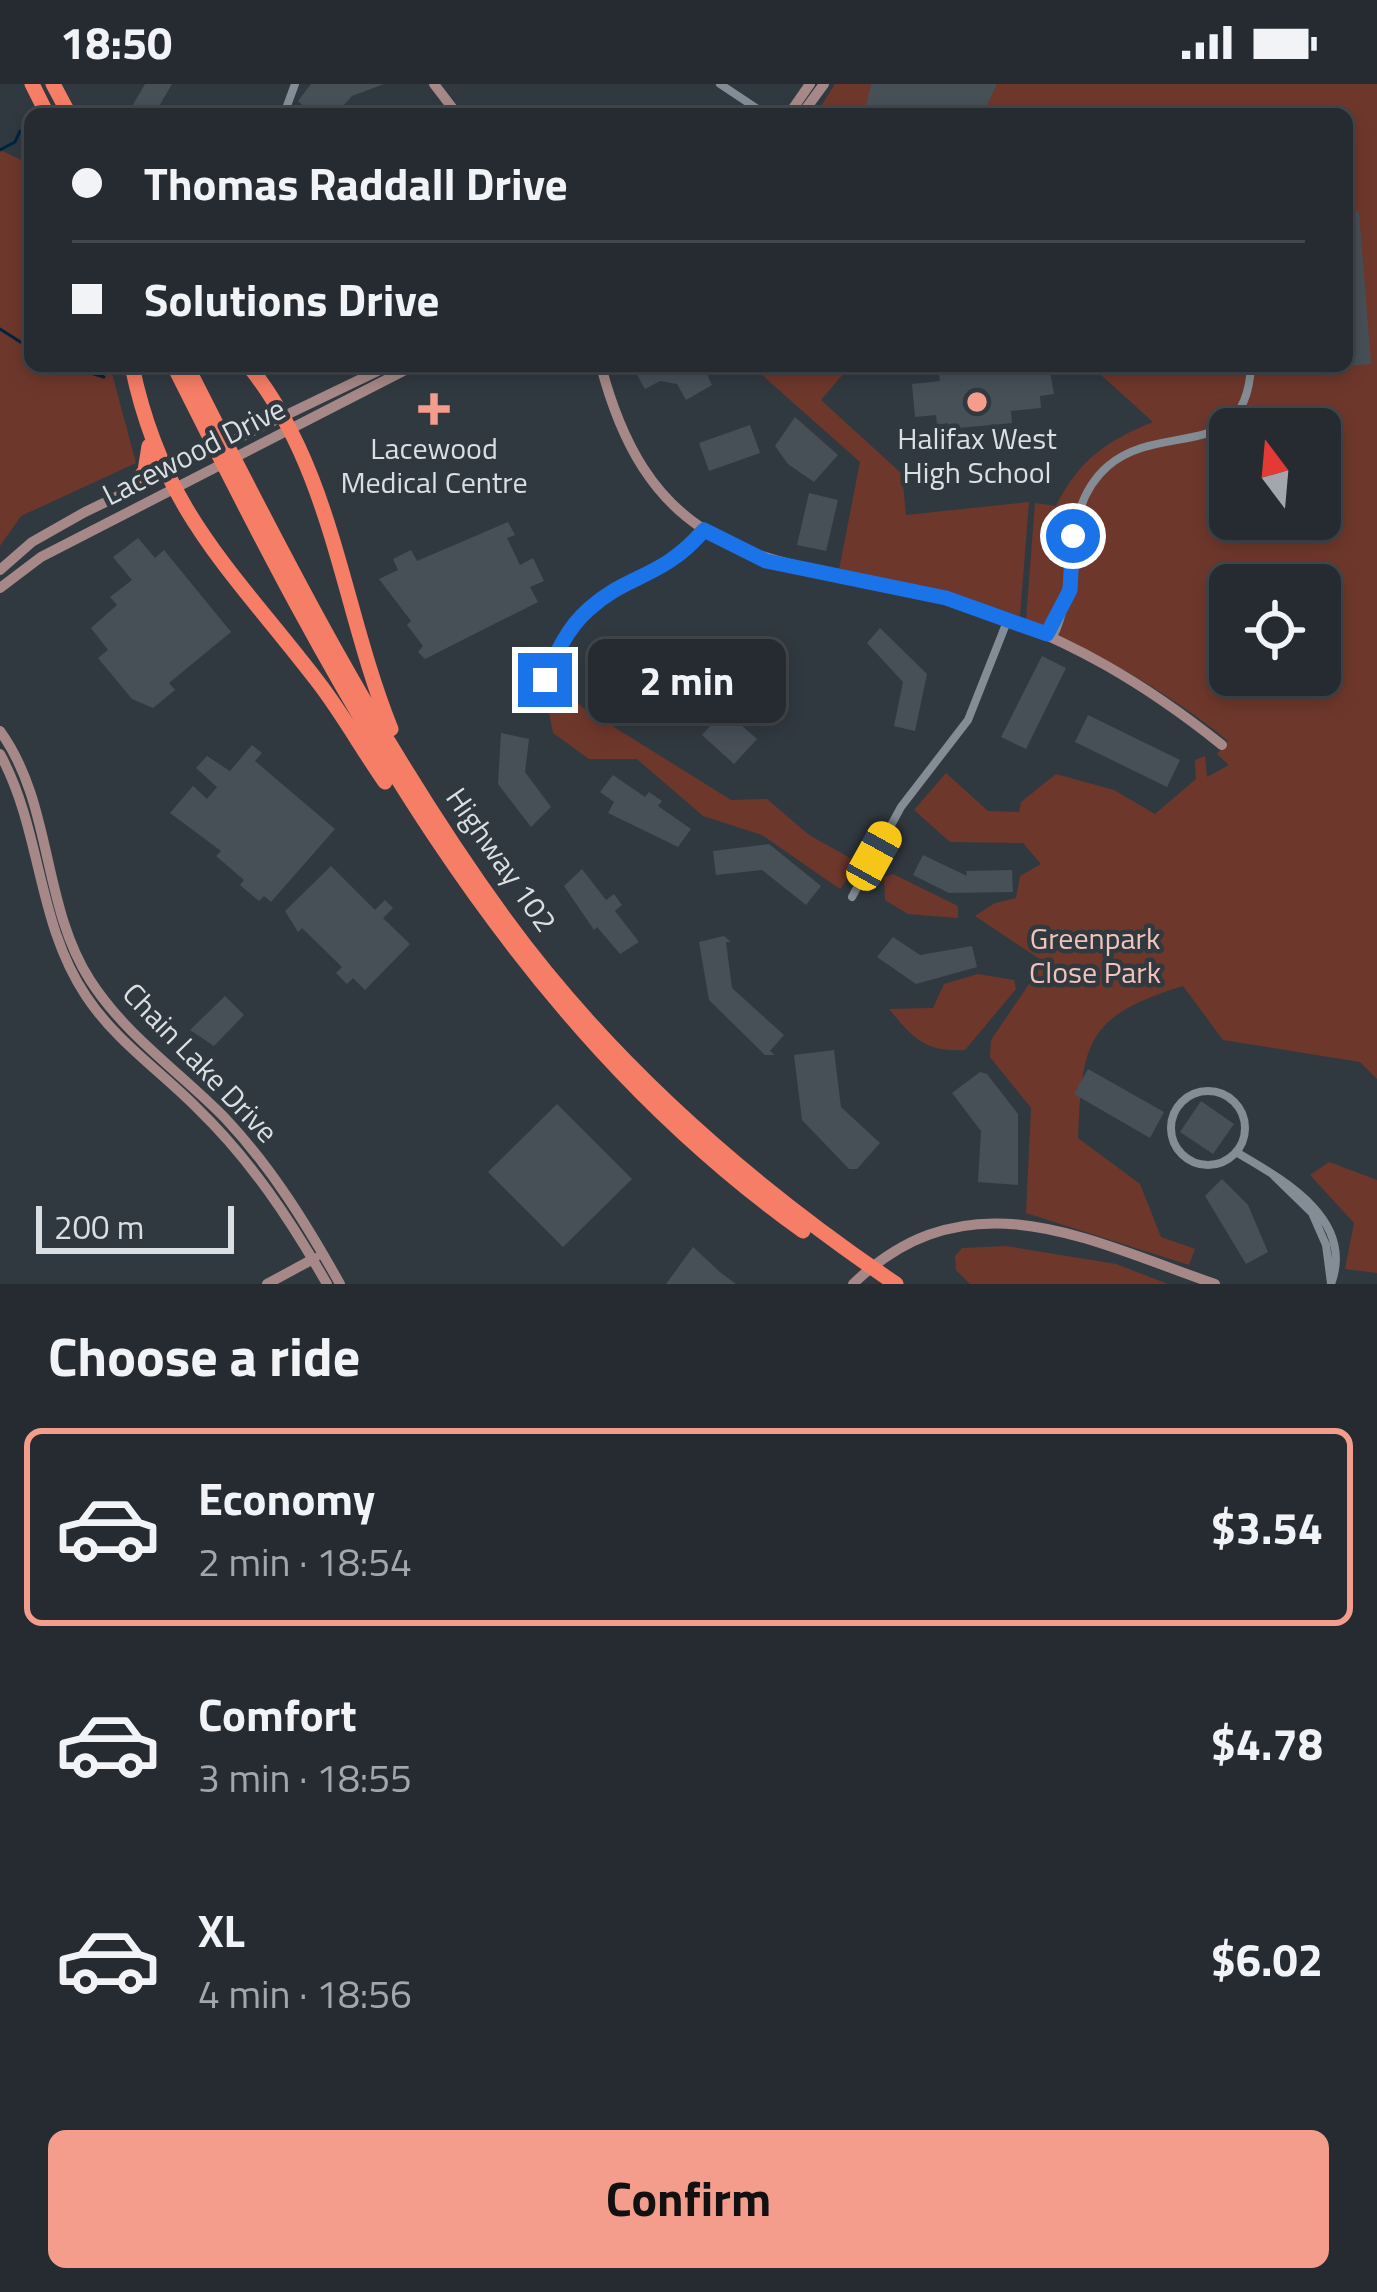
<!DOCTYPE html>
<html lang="en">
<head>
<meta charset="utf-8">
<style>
  body { margin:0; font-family:"Titillium Web",sans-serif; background:#31373c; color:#f1f3f6; height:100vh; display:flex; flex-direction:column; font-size:45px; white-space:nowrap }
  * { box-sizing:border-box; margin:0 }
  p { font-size:39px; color:#a3a7ab }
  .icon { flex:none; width:66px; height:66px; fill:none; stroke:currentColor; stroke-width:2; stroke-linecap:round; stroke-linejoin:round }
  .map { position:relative; height:1200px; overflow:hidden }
  .side { display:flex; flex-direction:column; background:#252b30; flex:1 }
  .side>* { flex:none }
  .guide { position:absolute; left:24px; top:24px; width:1329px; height:264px; border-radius:18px; box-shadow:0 6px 18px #0003,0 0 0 3px #42474c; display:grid; align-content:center; height:264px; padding:0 48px; background:#252b30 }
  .needle { width:78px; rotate:344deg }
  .controls { position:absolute; left:1209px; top:324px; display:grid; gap:24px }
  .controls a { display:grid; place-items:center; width:132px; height:132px; border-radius:18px; background:#252b30; box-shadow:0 6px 18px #0003,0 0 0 3px #42474c; font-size:60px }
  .scale { position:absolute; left:36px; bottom:30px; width:198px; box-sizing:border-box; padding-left:12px; border:6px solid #dadfe4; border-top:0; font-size:33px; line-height:42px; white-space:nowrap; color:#dadfe4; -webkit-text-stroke:9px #313940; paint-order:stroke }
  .end { position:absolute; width:54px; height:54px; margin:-27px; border:15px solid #1a73e8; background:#fff; box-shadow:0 0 0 6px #fff }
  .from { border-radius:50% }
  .bubble { position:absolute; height:84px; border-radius:18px; background:#252b30; box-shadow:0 6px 18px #0003,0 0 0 3px #42474c; font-size:39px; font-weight:700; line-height:84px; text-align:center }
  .car { position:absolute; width:36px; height:72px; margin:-36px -18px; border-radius:15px; box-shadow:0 0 9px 3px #0007; background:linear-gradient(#f5c518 24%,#345 0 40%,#f5c518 0 76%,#345 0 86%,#f5c518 0) }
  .guide b { display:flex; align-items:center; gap:42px; height:114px; font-size:45px }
  .guide b+b { border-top:3px solid #42474c }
  .guide i { width:30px; height:30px; background:#f1f3f6 }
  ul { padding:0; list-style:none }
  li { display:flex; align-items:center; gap:36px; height:198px; margin:0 24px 18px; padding:0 24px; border:6px solid transparent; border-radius:18px }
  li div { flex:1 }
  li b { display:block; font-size:45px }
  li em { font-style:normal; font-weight:700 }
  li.selected { border-color:#f49d8c }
  li>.icon { width:108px; height:108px; stroke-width:1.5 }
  h2 { padding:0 48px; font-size:54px; line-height:144px }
  .cta { display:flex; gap:24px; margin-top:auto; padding:24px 48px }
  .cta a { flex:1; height:138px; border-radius:18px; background:#f49d8c; color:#111; font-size:48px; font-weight:700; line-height:138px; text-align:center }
  .status { display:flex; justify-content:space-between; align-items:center; height:84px; padding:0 60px; background:#252b30; direction:ltr }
  .status svg { height:33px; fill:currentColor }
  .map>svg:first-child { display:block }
  .green { fill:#6e372c; fill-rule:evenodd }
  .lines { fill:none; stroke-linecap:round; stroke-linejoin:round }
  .stream { stroke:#00243f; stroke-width:3 }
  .building { fill:#474f57 }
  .street { stroke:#848d96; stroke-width:8 }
  .secondary { stroke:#a68888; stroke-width:10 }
  .highway { stroke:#f67d66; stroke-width:15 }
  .route { stroke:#1a73e8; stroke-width:15 }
  .poi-dot { fill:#f49d8c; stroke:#313940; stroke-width:4.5 }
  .labels { text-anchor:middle; stroke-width:9; stroke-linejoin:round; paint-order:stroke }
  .poi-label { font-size:30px; fill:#dadfe4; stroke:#313940 }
  .street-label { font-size:30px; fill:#dadfe4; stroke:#313940 }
  .park-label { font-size:30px; fill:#f2c3b9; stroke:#313940 }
</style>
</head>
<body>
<div class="status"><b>18:50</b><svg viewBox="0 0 49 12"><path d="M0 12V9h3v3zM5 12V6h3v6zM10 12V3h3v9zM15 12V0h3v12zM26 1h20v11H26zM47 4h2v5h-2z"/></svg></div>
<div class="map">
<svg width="1377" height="1200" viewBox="0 0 1377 1200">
  <rect width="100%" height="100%" fill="#313940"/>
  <path class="green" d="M835 0H1377V995L1360 978 1223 956 1183 902C1086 932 1082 958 1078 1054L1140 1100 1161 1153 1195 1165 1189 1181 1026 1129 1031 1024 990 973 991 956 1044 878 975 832 995 819 1016 814 1020 792 1041 780 1023 759 950 758 914 726 946 689 988 727 1019 728 1021 718 1056 690 1114 706 1155 730 1196 695 1195 676 1205 672 1207 693 1229 681 1217 670 1228 657C1166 606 1098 570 1026 535L1035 419 1056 422C1079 376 1106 357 1153 338L1091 282H1347V30H816ZM1230 345H1320V435H1230ZM1230 501H1320V591H1230Z
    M0 66 30 80V282H110L136 379 21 432 0 462Z
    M850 282 821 316 902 390 906 431 1029 418 1020 532 935 505 839 486 860 378 753 283Z
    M559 580 567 609 582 623 731 716 767 715 809 751 859 779 840 805 762 751 703 732 637 675H589L553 649 546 613 560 603Z
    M893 790 958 822V834L908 830 885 816 884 793Z
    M978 890 1014 896 1016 905 965 966C925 968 914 955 889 925L933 924 944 900Z
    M1329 1078 1377 1096V1189L1345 1185 1354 1139 1310 1091Z
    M1006 1162 1116 1180 1168 1200H970L956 1186 955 1172 962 1164Z"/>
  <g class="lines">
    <path class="stream" d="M0 66 15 58 20 47
      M0 245 30 264
      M68 282 104 293"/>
  </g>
  <path class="building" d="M145 0H172L158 24 161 30H134L131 24Z
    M311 0H384L352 12 336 30H312L298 17Z
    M871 0H997L983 30H864Z
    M1359 127 1371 280 1347 282V128Z
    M632 282H703L712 301 686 316 677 300 660 297 645 305Z
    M938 282H968V288L986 282H1049L1054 310 1040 312 1041 324 1011 327 1012 339 948 345V339L937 341 936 331 915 333 912 300 940 297Z
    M795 333 838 371 814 398 788 380 775 362Z
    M750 341 760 369 709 387 699 359Z
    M809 409 838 416 826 467 797 461Z
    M508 438 515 451 507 454 520 481 533 474 544 497 530 503 538 518 425 575 418 568 423 562 407 541 411 537 379 495 398 486 393 475 411 466 417 477Z
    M138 454 155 474 164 466 231 548 169 599 175 606 153 624 132 615 98 574 108 566 91 544 117 521 110 513 132 496 113 473Z
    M880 544 927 590 915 647 894 642 903 598 867 559Z
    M638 568 686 611 679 630 673 625 666 633 658 628 622 594 617 587Z
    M1042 572 1066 584 1026 665 1001 653Z
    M724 626 757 655 734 680 702 651Z
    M1088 631 1180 676 1167 703 1075 658Z
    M501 649 529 655 525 688 551 723 531 743 498 700Z
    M252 661 262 669 255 677 335 745 271 818 264 812 259 817 240 801 244 796 216 772 221 767 170 729 193 702 207 715 217 703 196 684 207 672 230 687Z
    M613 691 645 713 649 708 662 717 658 722 691 745 678 763 608 729 614 718 600 708Z
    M769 760 821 802 806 821 762 786 716 791 713 767Z
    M923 771 967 792 966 787 1012 786 1013 808 949 809 913 791Z
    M331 782 375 826 385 816 393 824 383 834 410 860 365 906 353 894 347 900 336 889 342 883 302 844 298 848 285 827Z
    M582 785 606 816 614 810 622 821 615 827 639 858 620 870 597 843 594 846 564 802Z
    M724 852 731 858H726L732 904 784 951 770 967 775 971H765L709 916 699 858Z
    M893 853 920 871 972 862 977 883 916 900 877 873Z
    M225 912 244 931 214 962 190 946Z
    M834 966 841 1023 880 1059 857 1085H849L802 1036 794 971Z
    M1088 985 1164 1028 1150 1054 1074 1010Z
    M980 988 987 990 1018 1030V1101L978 1098 981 1047 952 1009Z
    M1201 1017 1234 1040 1213 1070 1180 1048Z
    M557 1020 632 1095 563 1163 488 1088Z
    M1222 1095 1248 1121 1268 1168 1246 1180 1205 1112Z
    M693 1163 721 1189 736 1200H666Z"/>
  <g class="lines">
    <path class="street" d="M720 0 765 30
      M284 30 295 0
      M1047 551 1066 512
      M1053 553C1080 499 1058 425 1108 382 1162 336 1246 381 1251 282
      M545 596C556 570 567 544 589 525 629 489 663 496 703 446
      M852 813 901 723 968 636 1008 535
      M1171 1044a37 37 0 1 1 74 0a37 37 0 1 1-74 0Z
      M1236 1068C1280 1094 1356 1134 1331 1200
      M1274 1092 1312 1129 1326 1161 1331 1199"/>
    <path class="secondary" d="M434 0 457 30
      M789 30 810 0
      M802 30 824 0
      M601 282C660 506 799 467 976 524 1069 554 1147 601 1222 661
      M0 486 32 458 85 428 388 282
      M0 504 41 473 413 282
      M0 647C53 720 41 819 90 896 125 951 180 988 225 1034 272 1084 307 1141 340 1200
      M0 670C42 747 36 837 86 912 115 956 159 986 196 1023 250 1075 290 1135 327 1200
      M267 1200 315 1174
      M853 1200C968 1089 1087 1156 1215 1200"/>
    <path class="highway" d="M32 0 47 30
      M53 0 69 30
      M132 282C162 427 232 486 318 598 342 629 362 665 385 698
      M174 282C335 604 503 932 803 1147
      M187 282C282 471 380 663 505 835 610 979 750 1101 896 1200
      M249 282C333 387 342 524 391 645
      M129 407 145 387 149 362"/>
  </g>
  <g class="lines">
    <path class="route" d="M545 596C556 570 567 544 589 525 629 489 662 495 704 446L766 477 946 514 1047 550 1070 506 1073 452"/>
  </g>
  <g class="poi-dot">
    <circle cx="977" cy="318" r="12"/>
    <path d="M428 307h12v12h12v12h-12v12h-12v-12h-12v-12h12z"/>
  </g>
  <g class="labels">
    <g class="poi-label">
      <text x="977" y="365">Halifax West<tspan x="977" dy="34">High School</tspan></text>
      <text x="434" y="375">Lacewood<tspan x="434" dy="34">Medical Centre</tspan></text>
    </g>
    <g class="street-label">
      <text transform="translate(194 368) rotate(-27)" y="10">Lacewood Drive</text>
      <text transform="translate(501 776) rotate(55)" y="10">Highway 102</text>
      <text transform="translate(200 979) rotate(46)" y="10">Chain Lake Drive</text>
    </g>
    <g class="park-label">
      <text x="1095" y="865">Greenpark<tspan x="1095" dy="34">Close Park</tspan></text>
    </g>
  </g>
</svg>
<div class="controls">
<a><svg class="needle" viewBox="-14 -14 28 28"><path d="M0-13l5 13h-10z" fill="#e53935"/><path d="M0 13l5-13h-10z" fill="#a3a7ab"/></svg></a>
<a><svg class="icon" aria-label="locate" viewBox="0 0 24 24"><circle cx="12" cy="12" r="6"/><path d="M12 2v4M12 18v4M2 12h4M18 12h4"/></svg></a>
</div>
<div class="scale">200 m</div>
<i class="end from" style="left:1073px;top:452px"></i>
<i class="end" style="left:545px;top:596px"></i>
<div class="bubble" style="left:588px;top:555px;width:198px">2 min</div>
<i class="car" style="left:874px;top:772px;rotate:29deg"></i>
<div class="guide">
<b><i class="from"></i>Thomas Raddall Drive</b>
<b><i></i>Solutions Drive</b>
</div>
</div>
<section class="side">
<h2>Choose a ride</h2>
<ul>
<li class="selected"><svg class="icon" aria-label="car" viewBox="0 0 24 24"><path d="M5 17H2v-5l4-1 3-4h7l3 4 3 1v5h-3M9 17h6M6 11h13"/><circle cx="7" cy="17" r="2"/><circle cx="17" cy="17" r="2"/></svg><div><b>Economy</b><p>2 min · 18:54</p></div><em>$3.54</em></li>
<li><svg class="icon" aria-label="car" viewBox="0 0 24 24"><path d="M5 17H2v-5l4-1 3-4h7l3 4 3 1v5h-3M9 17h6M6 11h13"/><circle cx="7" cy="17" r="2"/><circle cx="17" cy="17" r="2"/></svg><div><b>Comfort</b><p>3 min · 18:55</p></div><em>$4.78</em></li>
<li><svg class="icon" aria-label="car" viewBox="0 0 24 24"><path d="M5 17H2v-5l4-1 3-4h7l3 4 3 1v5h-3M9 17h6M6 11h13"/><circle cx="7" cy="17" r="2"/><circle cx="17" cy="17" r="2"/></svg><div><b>XL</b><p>4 min · 18:56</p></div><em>$6.02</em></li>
</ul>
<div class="cta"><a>Confirm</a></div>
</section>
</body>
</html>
